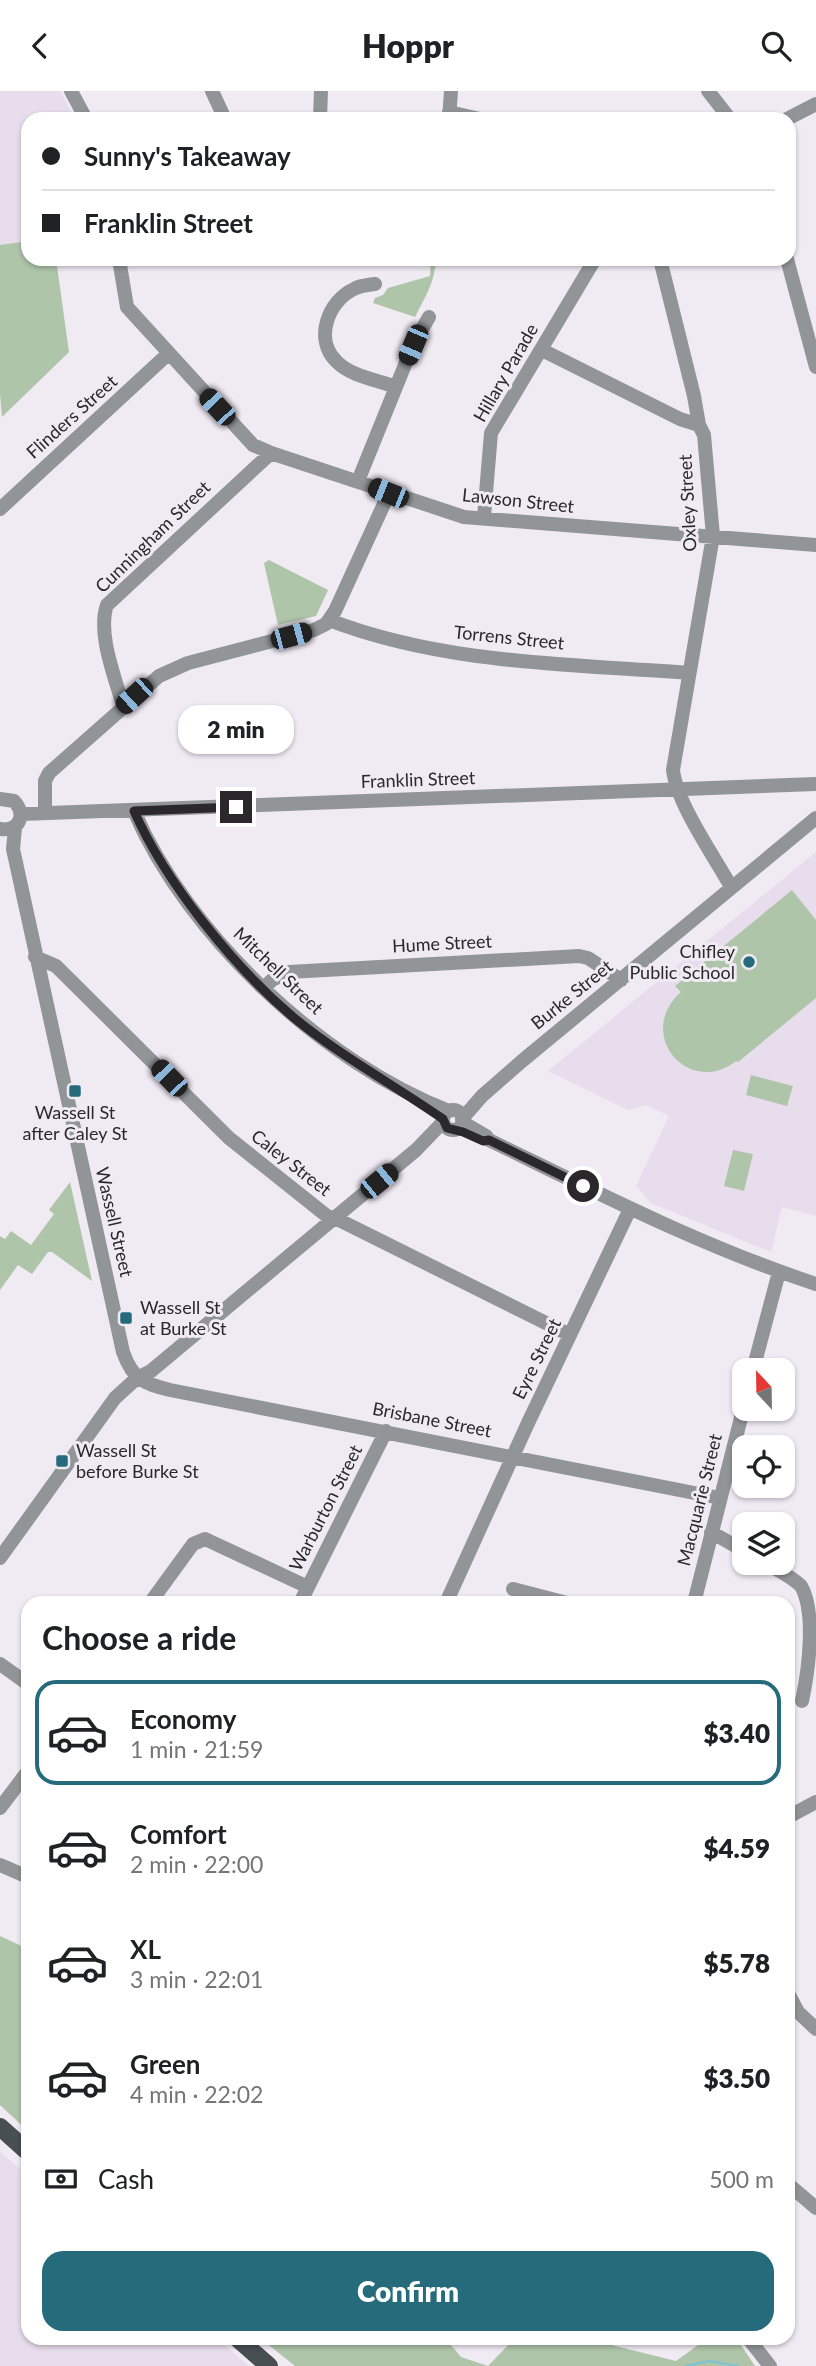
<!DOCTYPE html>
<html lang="en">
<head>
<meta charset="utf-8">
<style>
  body { margin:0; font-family:Lato,sans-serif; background:#f2f2f2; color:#202124; height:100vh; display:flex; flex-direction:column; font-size:26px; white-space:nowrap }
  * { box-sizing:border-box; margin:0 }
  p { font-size:23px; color:#757577 }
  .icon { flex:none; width:38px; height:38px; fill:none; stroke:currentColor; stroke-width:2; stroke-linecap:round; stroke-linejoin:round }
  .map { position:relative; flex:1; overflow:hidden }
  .side { position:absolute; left:21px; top:1505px; width:774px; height:749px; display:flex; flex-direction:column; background:#fff; border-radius:21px; box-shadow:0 2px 5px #0004 }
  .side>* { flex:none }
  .top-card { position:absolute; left:21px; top:21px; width:775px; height:154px; border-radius:21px; box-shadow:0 2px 5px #0004; display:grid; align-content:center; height:154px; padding:0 21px; background:#fff }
  .needle { width:46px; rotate:338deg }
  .fabs { position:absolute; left:732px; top:1267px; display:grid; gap:14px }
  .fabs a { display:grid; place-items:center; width:63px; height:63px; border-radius:14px; background:#fff; box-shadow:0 2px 5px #0004; font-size:35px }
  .end { position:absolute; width:32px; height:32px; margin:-16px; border:9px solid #2a282b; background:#fff; box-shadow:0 0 0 4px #fff }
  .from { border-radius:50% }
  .bubble { position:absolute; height:49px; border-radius:21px; background:#fff; box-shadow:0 2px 5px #0004; font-size:23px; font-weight:800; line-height:49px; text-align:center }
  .car { position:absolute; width:21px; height:42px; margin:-21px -10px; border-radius:9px; box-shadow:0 0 5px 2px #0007; background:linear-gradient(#222 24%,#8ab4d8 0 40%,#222 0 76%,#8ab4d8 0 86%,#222 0) }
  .top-card b { display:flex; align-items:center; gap:24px; height:66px; font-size:26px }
  .top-card b+b { border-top:2px solid #e0e0e0 }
  .top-card i { width:18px; height:18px; background:#202124 }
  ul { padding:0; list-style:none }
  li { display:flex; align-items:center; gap:21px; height:105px; margin:0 14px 10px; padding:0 7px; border:4px solid transparent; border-radius:21px }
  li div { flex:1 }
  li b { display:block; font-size:26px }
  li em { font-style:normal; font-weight:800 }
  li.active { border-color:#266b7b }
  li>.icon { width:63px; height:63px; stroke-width:1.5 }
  h2 { padding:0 21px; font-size:32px; line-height:84px }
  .pay { display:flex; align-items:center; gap:18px; height:77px; padding:0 21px; font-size:26px }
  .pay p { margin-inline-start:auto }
  .primary-button { display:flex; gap:14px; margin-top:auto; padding:14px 21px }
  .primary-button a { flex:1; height:80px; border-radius:21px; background:#266b7b; color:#fff; font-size:28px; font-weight:800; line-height:80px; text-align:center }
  header { display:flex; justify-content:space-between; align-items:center; height:91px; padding:0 21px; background:#fff; font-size:32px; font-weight:800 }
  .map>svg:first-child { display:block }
  .built { fill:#e8ddec }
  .green { fill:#afc5aa }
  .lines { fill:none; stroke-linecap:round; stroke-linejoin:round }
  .stream { stroke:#81c3cf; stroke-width:2.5 }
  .minor { stroke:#919597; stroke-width:14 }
  .major { stroke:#474f52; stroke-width:18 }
  .route { stroke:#2a282b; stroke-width:9 }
  .poi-dot { fill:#266b7b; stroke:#f0eaf3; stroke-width:2.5 }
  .labels { text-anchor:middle; stroke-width:6; stroke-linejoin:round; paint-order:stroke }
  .street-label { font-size:18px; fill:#2a282b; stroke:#f0eaf3 }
  .poi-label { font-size:18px; fill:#2a282b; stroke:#f0eaf3; text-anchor:start }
</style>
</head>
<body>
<header><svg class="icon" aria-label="back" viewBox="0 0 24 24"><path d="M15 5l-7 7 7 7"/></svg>Hoppr<svg class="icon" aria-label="search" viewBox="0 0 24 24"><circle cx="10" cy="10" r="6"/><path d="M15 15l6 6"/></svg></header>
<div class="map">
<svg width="816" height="2275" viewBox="0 0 816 2275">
  <rect width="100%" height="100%" fill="#f0eaf3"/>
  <path class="built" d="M0 0H60L75 28H28V49L26 50 28 55V150L0 154Z
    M816 761V1125L782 1116 771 1161 651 1112 636 1095 669 1025 646 1014 628 1019 548 980Z
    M0 2061 28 2085V2247H216L249 2275H0Z"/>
  <path class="green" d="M28 150V168H56L69 261 2 326 0 303V154Z
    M431 168H436C435 191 425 206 415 226L373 212 375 207 383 204 388 197 430 185Z
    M269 469 328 499 316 525 278 534 264 472Z
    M792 799 816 829V907L738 971 736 970C689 1007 634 943 681 901L675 895Z
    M751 984 793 995 787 1015 746 1004Z
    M733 1059 753 1063 744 1100 724 1095Z
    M70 1091 92 1190 52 1161H48L32 1183 18 1174 0 1199V1145L5 1148 11 1140 31 1154 54 1123 49 1119Z
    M0 1845 28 1858V2040L0 2014Z
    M260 2247H445L461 2266 488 2275H295Z
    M515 2247H583L676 2270 708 2247H736L755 2275H488Z"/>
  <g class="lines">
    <path class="stream" d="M686 2275 709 2270 738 2275"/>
    <path class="minor" d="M71 0 86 28
      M212 0 225 28
      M708 0 730 28
      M449 21 480 28
      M320 28 321 0
      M449 28 451 0
      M787 28 816 13
      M119 168 127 216 253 354 271 362 464 426 816 454
      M660 168 694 305 699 334 704 344 713 445 673 679C677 713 714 765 731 796
      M787 168 816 276
      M375 193C368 194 361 194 354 198 328 210 314 248 336 270 350 285 377 289 396 296
      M542 259 680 328 699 334
      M358 390 413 254 429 226
      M0 418 168 263
      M484 426 491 342 595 168
      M329 529C443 573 569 573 689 582
      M123 615C115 586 97 542 107 514L271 362
      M0 708 14 710C27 724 19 741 0 738
      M134 720C187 844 324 972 449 1020
      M45 722V690L49 682 159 585 188 572 314 539 326 533 335 520 389 402
      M22 723 816 693
      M15 737 13 758 123 1261C133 1289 143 1292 170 1299L720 1407
      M35 866 56 875 229 1047 327 1125 341 1130 570 1244
      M264 897 272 889 289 881 579 865 588 867 621 889
      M443 1029a10 10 0 1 1 20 0a10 10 0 1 1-20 0Z
      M462 1028 482 1005 522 970 816 727
      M462 1031 486 1045 489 1049C596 1101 703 1156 816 1193
      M753 1279 779 1181
      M711 1441 744 1460
      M0 1467 115 1307 137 1287 151 1280 416 1059 443 1031
      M765 1472C777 1479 791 1485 801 1495 816 1521 809 1577 802 1610
      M513 1498 567 1512
      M150 1512 193 1453 205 1448 308 1496
      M300 1512 386 1340
      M446 1512 528 1332 630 1118
      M694 1512 744 1315
      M0 1573 28 1593
      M0 1717 28 1680
      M788 1726 816 1711
      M0 1774 28 1786
      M788 1902 798 1921 816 1938
      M788 2093 816 2117
      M748 2247 770 2275"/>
    <path class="major" d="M0 2036 28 2061
      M237 2247 269 2275"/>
  </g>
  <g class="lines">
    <path class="route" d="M236 716 134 720C166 792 233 875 293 926 339 964 394 994 443 1028L447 1037 463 1041 483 1050 489 1049 583 1095"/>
  </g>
  <g class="poi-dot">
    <circle cx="749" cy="871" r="7"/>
    <rect x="68" y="993" width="14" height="14" rx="3.5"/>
    <rect x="119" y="1220" width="14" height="14" rx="3.5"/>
    <rect x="55" y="1363" width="14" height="14" rx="3.5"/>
  </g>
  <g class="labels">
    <g class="street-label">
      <text transform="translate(506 282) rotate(-60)" y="6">Hillary Parade</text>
      <text transform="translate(72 326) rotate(-42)" y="6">Flinders Street</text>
      <text transform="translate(518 410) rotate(6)" y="6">Lawson Street</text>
      <text transform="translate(688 412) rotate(-93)" y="6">Oxley Street</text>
      <text transform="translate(153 446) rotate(-44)" y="6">Cunningham Street</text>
      <text transform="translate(509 547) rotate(6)" y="6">Torrens Street</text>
      <text transform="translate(418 689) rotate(-2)" y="6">Franklin Street</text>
      <text transform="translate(442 853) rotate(-3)" y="6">Hume Street</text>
      <text transform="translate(278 880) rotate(44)" y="6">Mitchell Street</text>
      <text transform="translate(572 904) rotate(-39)" y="6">Burke Street</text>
      <text transform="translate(291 1072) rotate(38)" y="6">Caley Street</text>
      <text transform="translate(114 1131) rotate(77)" y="6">Wassell Street</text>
      <text transform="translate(537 1268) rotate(-64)" y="6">Eyre Street</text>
      <text transform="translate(432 1329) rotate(11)" y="6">Brisbane Street</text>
      <text transform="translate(700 1409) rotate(-76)" y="6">Macquarie Street</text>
      <text transform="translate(326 1417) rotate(-63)" y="6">Warburton Street</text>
    </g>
    <g class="poi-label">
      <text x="735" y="867" text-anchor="end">Chifley<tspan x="735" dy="21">Public School</tspan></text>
      <text x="75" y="1028" text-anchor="middle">Wassell St<tspan x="75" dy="21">after Caley St</tspan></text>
      <text x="140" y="1223">Wassell St<tspan x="140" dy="21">at Burke St</tspan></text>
      <text x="76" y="1366">Wassell St<tspan x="76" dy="21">before Burke St</tspan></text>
    </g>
  </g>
</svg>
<div class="fabs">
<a><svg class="needle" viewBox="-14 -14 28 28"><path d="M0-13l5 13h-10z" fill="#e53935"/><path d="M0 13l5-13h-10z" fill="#757577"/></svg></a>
<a><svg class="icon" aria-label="locate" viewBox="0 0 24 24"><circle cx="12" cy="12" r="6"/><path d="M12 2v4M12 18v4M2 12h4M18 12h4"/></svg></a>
<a><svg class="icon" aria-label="layers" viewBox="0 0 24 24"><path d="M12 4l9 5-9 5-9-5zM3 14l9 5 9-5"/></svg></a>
</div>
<i class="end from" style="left:583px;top:1095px"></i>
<i class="end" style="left:236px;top:716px"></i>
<div class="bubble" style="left:178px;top:614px;width:116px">2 min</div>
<i class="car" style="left:413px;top:254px;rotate:203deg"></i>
<i class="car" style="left:217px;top:316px;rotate:317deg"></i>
<i class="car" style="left:388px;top:402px;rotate:292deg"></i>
<i class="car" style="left:291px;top:545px;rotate:75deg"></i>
<i class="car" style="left:134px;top:605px;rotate:228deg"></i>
<i class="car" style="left:169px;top:987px;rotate:316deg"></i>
<i class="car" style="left:379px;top:1090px;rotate:51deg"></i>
<div class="top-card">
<b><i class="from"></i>Sunny's Takeaway</b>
<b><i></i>Franklin Street</b>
</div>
<section class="side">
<h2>Choose a ride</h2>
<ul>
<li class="active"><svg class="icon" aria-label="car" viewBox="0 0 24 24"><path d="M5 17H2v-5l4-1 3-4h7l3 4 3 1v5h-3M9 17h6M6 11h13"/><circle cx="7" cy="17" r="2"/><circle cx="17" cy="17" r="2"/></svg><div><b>Economy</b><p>1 min · 21:59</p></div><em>$3.40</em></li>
<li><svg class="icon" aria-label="car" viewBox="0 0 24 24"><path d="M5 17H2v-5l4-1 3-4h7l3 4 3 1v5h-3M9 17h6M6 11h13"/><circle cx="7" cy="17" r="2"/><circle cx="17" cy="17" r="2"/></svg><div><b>Comfort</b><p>2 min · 22:00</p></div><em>$4.59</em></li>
<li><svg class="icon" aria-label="car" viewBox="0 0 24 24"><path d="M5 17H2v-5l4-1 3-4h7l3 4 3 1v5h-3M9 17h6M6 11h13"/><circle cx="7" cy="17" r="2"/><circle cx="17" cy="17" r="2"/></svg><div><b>XL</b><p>3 min · 22:01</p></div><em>$5.78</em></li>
<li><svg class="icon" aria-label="car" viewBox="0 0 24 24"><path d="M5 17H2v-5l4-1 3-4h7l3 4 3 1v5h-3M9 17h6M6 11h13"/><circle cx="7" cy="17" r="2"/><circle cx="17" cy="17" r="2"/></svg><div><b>Green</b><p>4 min · 22:02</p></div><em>$3.50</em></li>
</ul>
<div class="pay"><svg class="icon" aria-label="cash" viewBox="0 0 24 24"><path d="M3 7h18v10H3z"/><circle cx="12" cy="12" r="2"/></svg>Cash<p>500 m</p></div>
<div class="primary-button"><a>Confirm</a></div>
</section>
</div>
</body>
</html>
